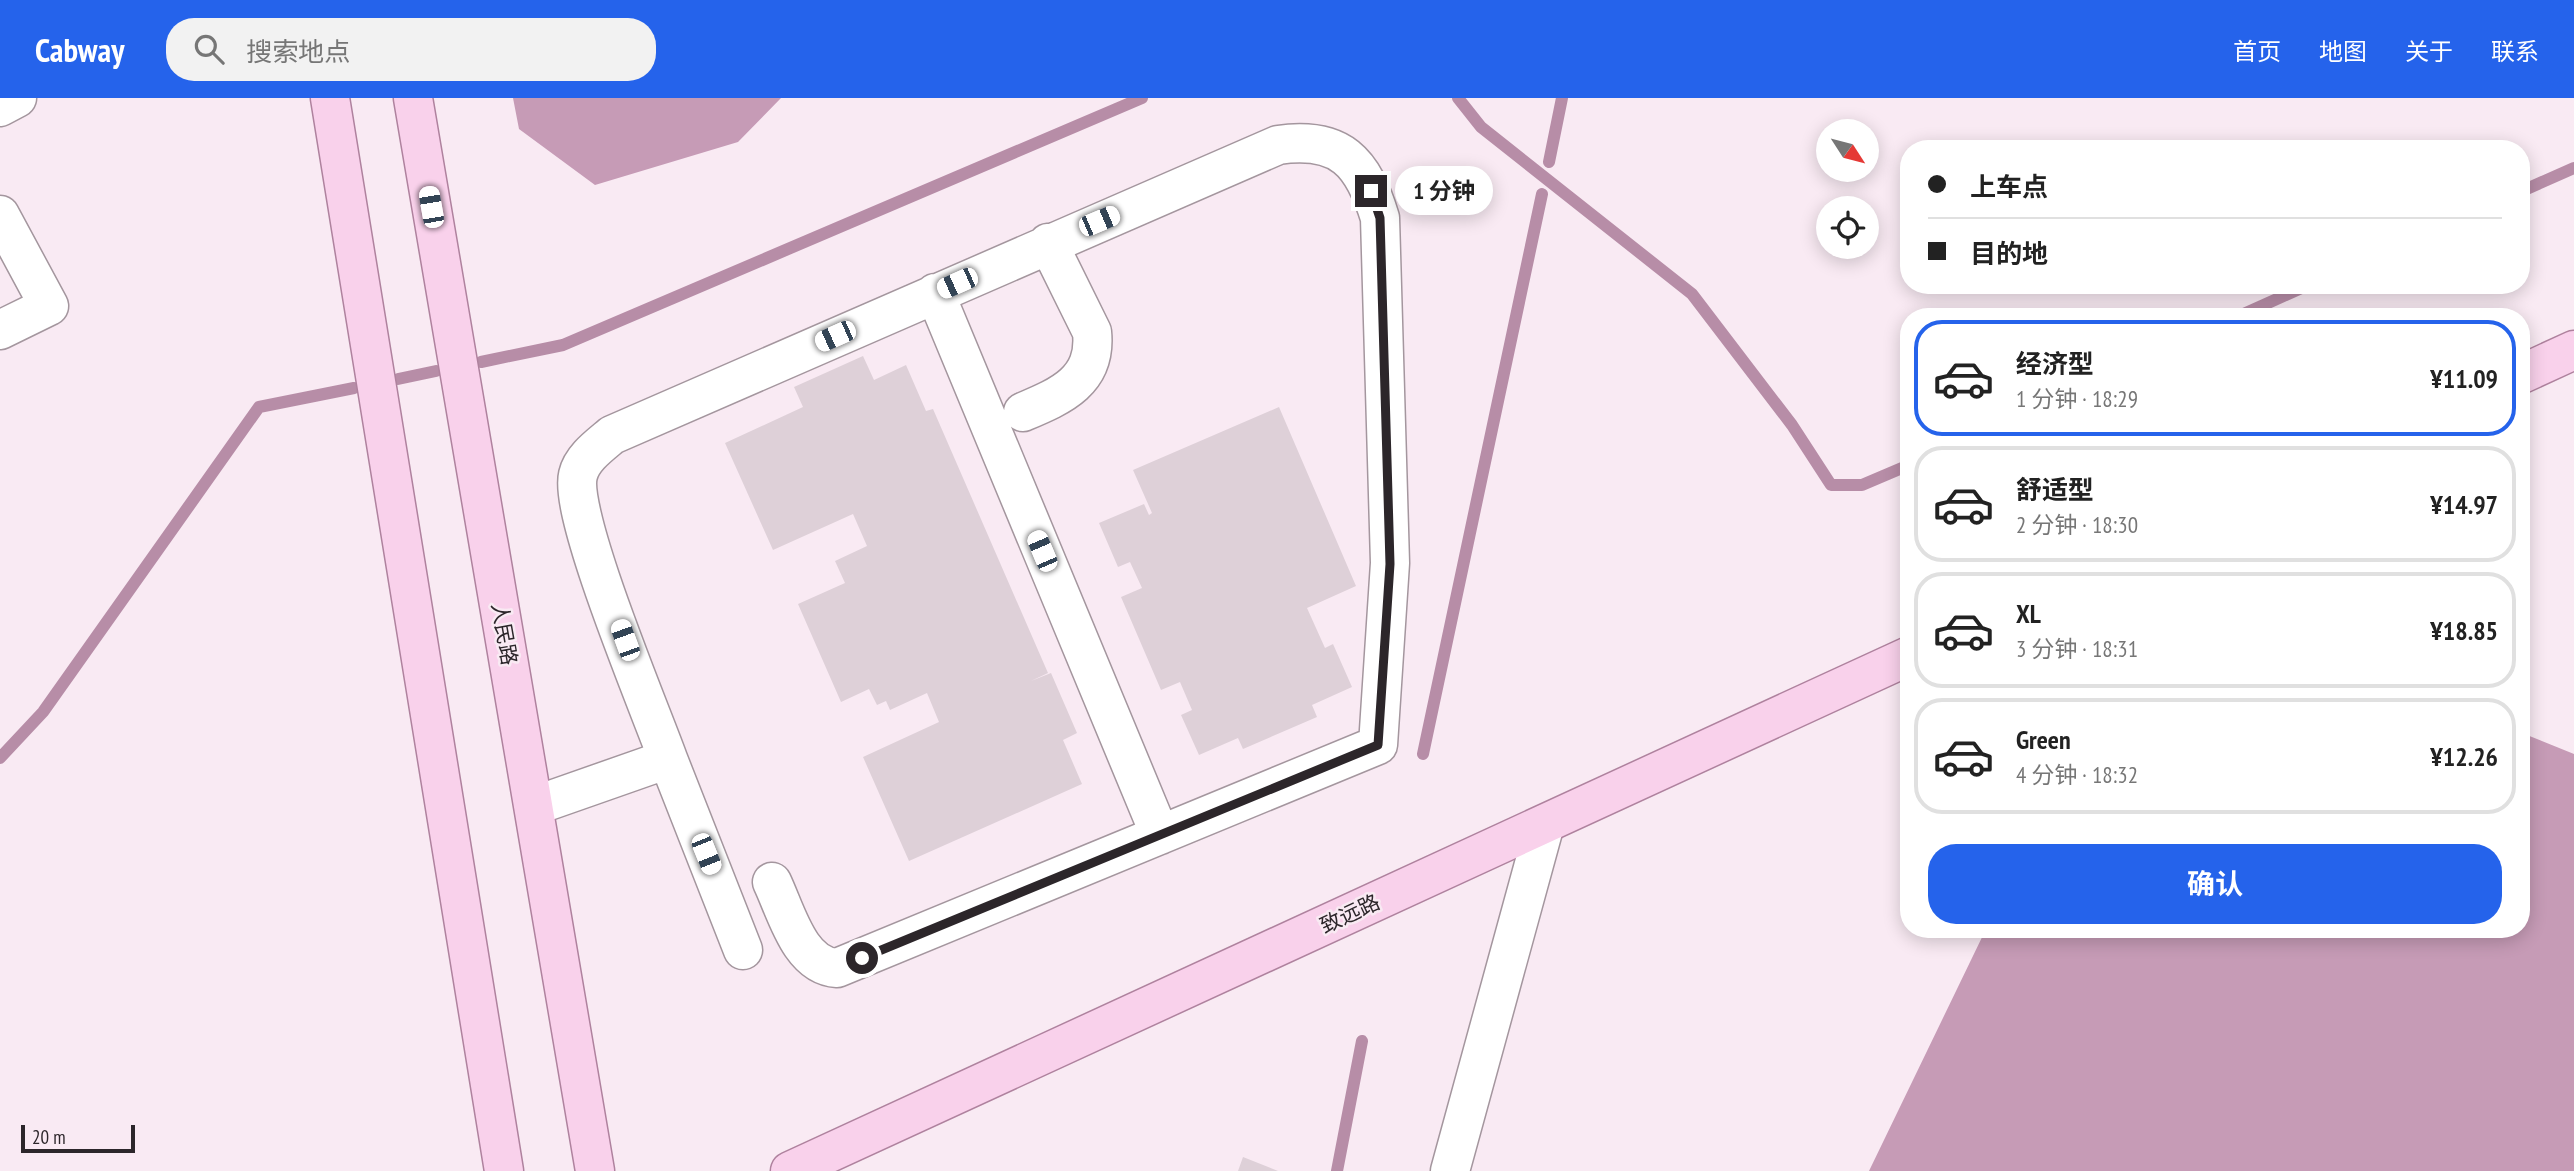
<!DOCTYPE html>
<html lang="zh">
<head>
<meta charset="utf-8">
<style>
  body { margin:0; font-family:"PT Sans Narrow","Noto Sans SC",sans-serif; background:#f2f2f2; color:#222; height:100vh; display:flex; flex-direction:column; font-size:26px; white-space:nowrap }
  * { box-sizing:border-box; margin:0 }
  p { font-size:23px; color:#767676 }
  .icon { flex:none; width:38px; height:38px; fill:none; stroke:currentColor; stroke-width:2; stroke-linecap:round; stroke-linejoin:round }
  .map { position:relative; flex:1; overflow:hidden }
  .sheet { position:absolute; left:1900px; top:210px; width:630px; height:630px; display:flex; flex-direction:column; background:#fff; border-radius:28px; box-shadow:0 4px 18px #0003 }
  .sheet>* { flex:none }
  .top-card { position:absolute; left:1900px; top:42px; width:630px; height:154px; border-radius:28px; box-shadow:0 4px 18px #0003; display:grid; align-content:center; height:154px; padding:0 28px; background:#fff }
  .needle { width:46px; rotate:126deg }
  .controls { position:absolute; left:1816px; top:21px; display:grid; gap:14px }
  .controls a { display:grid; place-items:center; width:63px; height:63px; border-radius:50%; background:#fff; box-shadow:0 4px 18px #0003; font-size:35px }
  .scale { position:absolute; left:21px; bottom:18px; width:114px; box-sizing:border-box; padding-left:7px; border:4px solid #2c262a; border-top:0; font-size:19px; line-height:24px; white-space:nowrap; color:#2c262a; -webkit-text-stroke:5px #f9eaf3; paint-order:stroke }
  .end { position:absolute; width:32px; height:32px; margin:-16px; border:9px solid #2c262a; background:#fff; box-shadow:0 0 0 4px #fff }
  .from { border-radius:50% }
  .bubble { position:absolute; height:49px; border-radius:24px; background:#fff; box-shadow:0 4px 18px #0003; font-size:23px; font-weight:700; line-height:49px; text-align:center }
  .car { position:absolute; width:21px; height:42px; margin:-21px -10px; border-radius:9px; box-shadow:0 0 5px 2px #0007; background:linear-gradient(#fff 24%,#345 0 40%,#fff 0 76%,#345 0 86%,#fff 0) }
  .top-card b { display:flex; align-items:center; gap:24px; height:66px; font-size:26px }
  .top-card b+b { border-top:2px solid #e0e0e0 }
  .top-card i { width:18px; height:18px; background:#222 }
  ul { padding:12px 0 0; list-style:none }
  li { display:flex; align-items:center; gap:21px; height:116px; margin:0 14px 10px; padding:0 14px; border:4px solid #e0e0e0; border-radius:28px }
  li div { flex:1 }
  li b { display:block; font-size:26px }
  li em { font-style:normal; font-weight:700 }
  li.current { border-color:#2563eb }
  li>.icon { width:63px; height:63px; stroke-width:1.5 }
  .button { display:flex; gap:14px; margin-top:auto; padding:14px 28px }
  .button a { flex:1; height:80px; border-radius:28px; background:#2563eb; color:#fff; font-size:28px; font-weight:700; line-height:80px; text-align:center }
  header { display:flex; align-items:center; gap:42px; box-sizing:border-box; height:98px; padding:0 35px; background:#2563eb; color:#fff }
  header strong { font-size:33px }
  nav { display:flex; gap:38px; margin-inline-start:auto; font-size:24px }
  .search { width:490px; height:63px; background:#f2f2f2; display:flex; align-items:center; gap:18px; box-sizing:border-box; padding:0 24px; border-radius:28px; color:#767676; font-size:26px }
  .map>svg:first-child { display:block }
  .forest { fill:#c69bb6 }
  .lines { fill:none; stroke-linecap:round; stroke-linejoin:round }
  .stream { stroke:#b78da7; stroke-width:12 }
  .building { fill:#ded0d8 }
  .minor-casing { stroke:#a4969e; stroke-width:41 }
  .major-casing { stroke:#af829e; stroke-width:41 }
  .minor { stroke:#fff; stroke-width:38 }
  .major { stroke:#f9d1eb; stroke-width:38 }
  .route { stroke:#2c262a; stroke-width:9 }
  .labels { text-anchor:middle; stroke-width:5; stroke-linejoin:round; paint-order:stroke }
  .street-label { font-size:21px; fill:#2c262a; stroke:#f9eaf3 }
</style>
</head>
<body>
<header>
<strong>Cabway</strong>
<div class="search"><svg class="icon" aria-label="search" viewBox="0 0 24 24"><circle cx="10" cy="10" r="6"/><path d="M15 15l6 6"/></svg>搜索地点</div>
<nav><a>首页</a><a>地图</a><a>关于</a><a>联系</a></nav>
</header>
<div class="map">
<svg width="2574" height="1073" viewBox="0 0 2574 1073">
  <rect width="100%" height="100%" fill="#f9eaf3"/>
  <path class="forest" d="M513 0H781L738 44 595 87 519 31Z
    M2522 635 2574 656V1073H1869L1986 831H2522Z"/>
  <g class="lines">
    <path class="stream" d="M1458 0 1481 29 1692 196 1792 327 1831 387H1862L1909 367
      M1549 64 1562 0
      M2522 93 2574 70
      M2237 219 2308 187
      M481 264 563 247 1142 0
      M398 281 436 273
      M1423 656 1542 96
      M0 660 43 614 259 309 354 290
      M1337 1073 1362 943"/>
  </g>
  <path class="building" d="M863 258 874 282 906 267 926 313 933 311 1048 575 1031 583 1051 575 1077 635 1063 642 1082 686 909 763 863 659 939 624 927 595 890 612 886 603 877 607 869 591 841 604 798 506 845 485 835 463 867 448 853 416 773 452 725 345 803 309 794 289Z
    M1279 309 1356 488 1307 510 1325 550 1333 546 1352 589 1312 607 1317 619 1243 651 1238 640 1199 657 1181 617 1192 612 1180 584 1161 592 1121 499 1142 490 1130 464 1118 469 1099 425 1144 406 1149 417 1152 415 1133 372Z
    M1243 1059 1278 1073H1238Z"/>
  <g class="lines">
    <defs>
      <path id="minor" d="M0 9 17 0
        M0 117 49 208 0 232
        M935 195 1160 737
        M1023 314C1061 298 1097 283 1092 234L1048 145
        M668 661 743 852
        M534 708 668 661C650 611 568 417 578 377 582 360 599 348 612 337L1278 47C1341 38 1363 64 1380 120L1390 465 1378 647 837 870C799 868 786 813 772 784
        M1450 1073 1545 726"/>
      <path id="major" d="M330 0 504 1073
        M413 0 595 1073
        M2522 276 2574 252
        M790 1073 1909 558"/>
    </defs>
    <use href="#minor" class="minor-casing"/>
    <use href="#major" class="major-casing"/>
    <use href="#minor" class="minor"/>
    <use href="#major" class="major"/>
  </g>
  <g class="lines">
    <path class="route" d="M862 860 1378 647 1390 466 1380 120 1371 93"/>
  </g>
  <g class="labels">
    <g class="street-label">
      <text transform="translate(504 536) rotate(80)" y="7">人民路</text>
      <text transform="translate(1350 816) rotate(-25)" y="7">致远路</text>
    </g>
  </g>
</svg>
<div class="controls">
<a><svg class="needle" viewBox="-14 -14 28 28"><path d="M0-13l5 13h-10z" fill="#e53935"/><path d="M0 13l5-13h-10z" fill="#767676"/></svg></a>
<a><svg class="icon" aria-label="locate" viewBox="0 0 24 24"><circle cx="12" cy="12" r="6"/><path d="M12 2v4M12 18v4M2 12h4M18 12h4"/></svg></a>
</div>
<div class="scale">20 m</div>
<i class="end from" style="left:862px;top:860px"></i>
<i class="end" style="left:1371px;top:93px"></i>
<div class="bubble" style="left:1395px;top:68px;width:98px">1 分钟</div>
<i class="car" style="left:431px;top:109px;rotate:350deg"></i>
<i class="car" style="left:1099px;top:123px;rotate:67deg"></i>
<i class="car" style="left:957px;top:185px;rotate:246deg"></i>
<i class="car" style="left:835px;top:238px;rotate:246deg"></i>
<i class="car" style="left:1042px;top:453px;rotate:337deg"></i>
<i class="car" style="left:625px;top:542px;rotate:340deg"></i>
<i class="car" style="left:706px;top:756px;rotate:158deg"></i>
<div class="top-card">
<b><i class="from"></i>上车点</b>
<b><i></i>目的地</b>
</div>
<section class="sheet">
<ul>
<li class="current"><svg class="icon" aria-label="car" viewBox="0 0 24 24"><path d="M5 17H2v-5l4-1 3-4h7l3 4 3 1v5h-3M9 17h6M6 11h13"/><circle cx="7" cy="17" r="2"/><circle cx="17" cy="17" r="2"/></svg><div><b>经济型</b><p>1 分钟 · 18:29</p></div><em>¥11.09</em></li>
<li><svg class="icon" aria-label="car" viewBox="0 0 24 24"><path d="M5 17H2v-5l4-1 3-4h7l3 4 3 1v5h-3M9 17h6M6 11h13"/><circle cx="7" cy="17" r="2"/><circle cx="17" cy="17" r="2"/></svg><div><b>舒适型</b><p>2 分钟 · 18:30</p></div><em>¥14.97</em></li>
<li><svg class="icon" aria-label="car" viewBox="0 0 24 24"><path d="M5 17H2v-5l4-1 3-4h7l3 4 3 1v5h-3M9 17h6M6 11h13"/><circle cx="7" cy="17" r="2"/><circle cx="17" cy="17" r="2"/></svg><div><b>XL</b><p>3 分钟 · 18:31</p></div><em>¥18.85</em></li>
<li><svg class="icon" aria-label="car" viewBox="0 0 24 24"><path d="M5 17H2v-5l4-1 3-4h7l3 4 3 1v5h-3M9 17h6M6 11h13"/><circle cx="7" cy="17" r="2"/><circle cx="17" cy="17" r="2"/></svg><div><b>Green</b><p>4 分钟 · 18:32</p></div><em>¥12.26</em></li>
</ul>
<div class="button"><a>确认</a></div>
</section>
</div>
</body>
</html>
